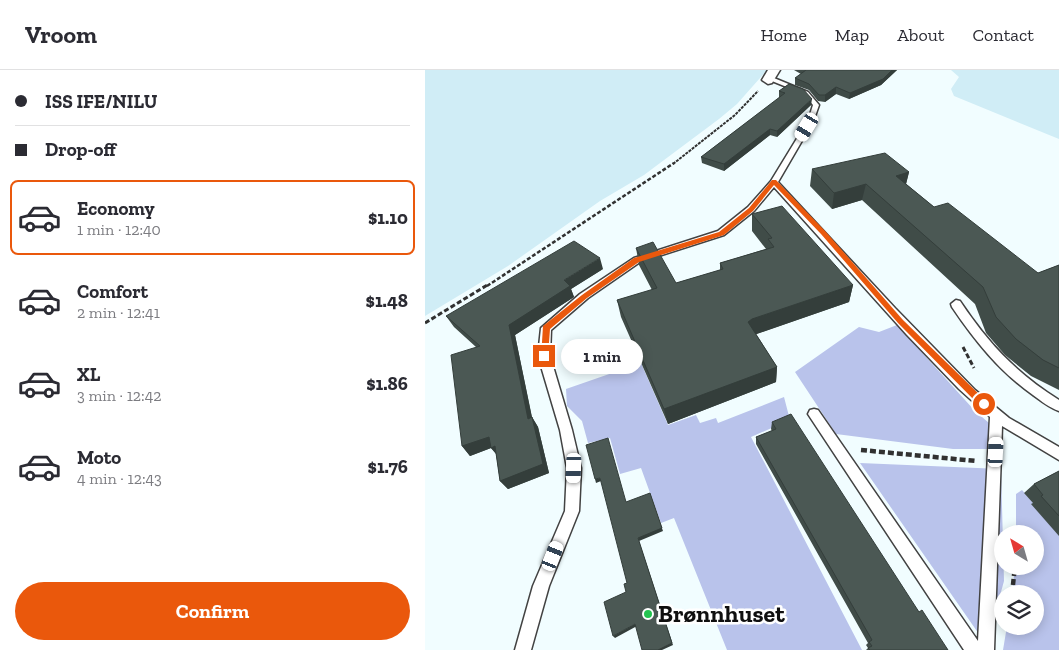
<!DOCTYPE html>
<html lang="en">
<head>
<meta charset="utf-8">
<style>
  body { margin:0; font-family:"Zilla Slab",serif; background:#f7f7f7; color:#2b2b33; height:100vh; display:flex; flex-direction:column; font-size:19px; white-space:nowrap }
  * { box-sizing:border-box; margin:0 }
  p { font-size:16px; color:#7c7c81 }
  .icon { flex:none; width:28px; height:28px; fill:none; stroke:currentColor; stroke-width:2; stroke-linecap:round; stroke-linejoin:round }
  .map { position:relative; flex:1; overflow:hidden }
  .panel { display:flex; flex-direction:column; background:#fff; width:425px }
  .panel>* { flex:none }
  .top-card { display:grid; align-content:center; height:110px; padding:0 15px; background:#fff }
  .needle { width:32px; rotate:323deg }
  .tools { position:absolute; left:569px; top:455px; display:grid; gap:10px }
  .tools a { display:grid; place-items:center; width:50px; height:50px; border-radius:50%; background:#fff; box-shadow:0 2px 12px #0003; font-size:25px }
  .end { position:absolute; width:22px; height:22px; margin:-11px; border:6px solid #ea580c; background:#fff; box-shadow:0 0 0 2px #fff }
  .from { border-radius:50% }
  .bubble { position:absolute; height:35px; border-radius:18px; background:#fff; box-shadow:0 2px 12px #0003; font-size:16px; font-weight:700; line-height:35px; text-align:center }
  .car { position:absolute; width:15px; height:30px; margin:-15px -8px; border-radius:6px; box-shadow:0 0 4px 1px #0007; background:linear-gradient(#fff 24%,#345 0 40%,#fff 0 76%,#345 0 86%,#fff 0) }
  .top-card b { display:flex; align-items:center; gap:18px; height:48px; font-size:19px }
  .top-card b+b { border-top:1px solid #e1e1e2 }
  .top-card i { width:12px; height:12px; background:#2b2b33 }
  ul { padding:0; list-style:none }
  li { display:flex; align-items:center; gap:15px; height:75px; margin:0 10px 8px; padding:0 5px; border:2px solid transparent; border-radius:8px }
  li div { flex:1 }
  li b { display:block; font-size:19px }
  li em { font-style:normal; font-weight:700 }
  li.active { border-color:#ea580c }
  li>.icon { width:45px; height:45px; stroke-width:1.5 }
  .primary-button { display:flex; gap:10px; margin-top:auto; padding:10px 15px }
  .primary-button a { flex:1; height:58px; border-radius:30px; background:#ea580c; color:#fff; font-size:20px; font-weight:700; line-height:58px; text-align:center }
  header { display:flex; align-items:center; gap:30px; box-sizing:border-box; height:70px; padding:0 25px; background:#fff; border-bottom:1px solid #e1e1e2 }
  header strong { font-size:24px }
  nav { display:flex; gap:28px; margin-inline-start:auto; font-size:18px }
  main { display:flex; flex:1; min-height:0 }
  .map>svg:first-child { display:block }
  .farmland { fill:#d0edf6 }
  .green { fill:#b9c3eb }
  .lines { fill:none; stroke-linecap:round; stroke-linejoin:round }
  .lane-casing { stroke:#424242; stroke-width:3 }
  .street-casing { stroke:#424242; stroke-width:3 }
  .path-far3 { stroke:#313131; stroke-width:2; stroke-dasharray:3 1; stroke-linecap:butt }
  .path-far2 { stroke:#313131; stroke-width:2.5; stroke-dasharray:4 2; stroke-linecap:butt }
  .path-far1 { stroke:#313131; stroke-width:3; stroke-dasharray:5 2.5; stroke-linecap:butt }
  .path { stroke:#313131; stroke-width:4.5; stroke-dasharray:6 3; stroke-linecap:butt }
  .lane { fill:#fff; fill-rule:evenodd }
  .street { fill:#fff; fill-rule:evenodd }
  .wall { fill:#404c48 }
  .shaded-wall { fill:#343e3b }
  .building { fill:#4b5854; stroke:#343e3b }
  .route { fill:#ea580c }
  .poi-dot { fill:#23c34f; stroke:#fff; stroke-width:2 }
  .labels { text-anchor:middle; stroke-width:5; stroke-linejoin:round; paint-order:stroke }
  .near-poi-label { font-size:24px; font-weight:bold; fill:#0f0f0f; stroke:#fff; text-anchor:start }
</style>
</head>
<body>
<header>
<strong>Vroom</strong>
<nav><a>Home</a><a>Map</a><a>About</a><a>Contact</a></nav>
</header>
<main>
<section class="panel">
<div class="top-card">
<b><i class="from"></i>ISS IFE/NILU</b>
<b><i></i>Drop-off</b>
</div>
<ul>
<li class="active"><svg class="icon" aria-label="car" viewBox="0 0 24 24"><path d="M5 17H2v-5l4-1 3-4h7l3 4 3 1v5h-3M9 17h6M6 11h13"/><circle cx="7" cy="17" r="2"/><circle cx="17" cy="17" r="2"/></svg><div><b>Economy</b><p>1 min · 12:40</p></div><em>$1.10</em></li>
<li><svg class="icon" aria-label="car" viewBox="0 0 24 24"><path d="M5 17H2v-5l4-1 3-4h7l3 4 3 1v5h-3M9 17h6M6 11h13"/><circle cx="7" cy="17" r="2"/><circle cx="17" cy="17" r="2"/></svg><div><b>Comfort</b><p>2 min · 12:41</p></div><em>$1.48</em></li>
<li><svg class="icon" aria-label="car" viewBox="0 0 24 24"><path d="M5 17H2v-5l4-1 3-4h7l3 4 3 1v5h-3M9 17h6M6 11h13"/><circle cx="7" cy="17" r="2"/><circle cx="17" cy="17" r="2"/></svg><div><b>XL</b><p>3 min · 12:42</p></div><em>$1.86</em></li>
<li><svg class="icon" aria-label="car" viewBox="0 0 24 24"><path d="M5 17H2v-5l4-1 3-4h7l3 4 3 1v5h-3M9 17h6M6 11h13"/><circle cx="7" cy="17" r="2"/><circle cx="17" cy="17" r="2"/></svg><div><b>Moto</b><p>4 min · 12:43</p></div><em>$1.76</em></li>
</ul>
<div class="primary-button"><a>Confirm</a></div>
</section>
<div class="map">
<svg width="634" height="580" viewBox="0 0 634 580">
  <rect width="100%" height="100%" fill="#f1fdff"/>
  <path class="farmland" d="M0 0H342L312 34 294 49 219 105 175 131 83 196 0 246Z
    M526 0H634V69L529 26 526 19 534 7Z"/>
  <path class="green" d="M472 255 550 341 571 359 569 379H528L411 364 370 302 434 257 454 262Z
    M216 293 243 355 271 345 275 353 291 348 293 353 359 327 365 350 326 367 437 580H302L249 448 236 453 216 398 195 404 185 368 163 373 157 351 142 336 141 319Z
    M435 393 576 399 579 511 570 544 556 567Z
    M597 420 634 462V580H578L582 556H610V524H587L590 496H610V464H591V424Z"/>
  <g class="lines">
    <defs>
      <path id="lane" d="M344 6 383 22 394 35 388 52 383 51 388 35 379 24 342 9 341 8Z
        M382 55 385 57 353 112 470 238 550 320 584 348 634 377V390L577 356 569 580H539L383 344 385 340 389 339 393 340 553 571 565 347 534 319 482 265 349 117 329 141 299 165 215 192 163 228 126 260 125 286 147 360 156 398 154 441 124 516 106 580H90L108 516 140 441 142 398 135 360 113 286 116 258 155 224 209 188 293 161 323 137 346 111 379 57Z
        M531 230 535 231C563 273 591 303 634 330V341C625 338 616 331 608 325 574 301 550 271 527 237L526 234Z"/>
      <path id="street" d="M343 0H355L347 13 343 14 337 10Z"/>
    </defs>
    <use href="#lane" class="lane-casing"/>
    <use href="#street" class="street-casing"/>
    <path class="path-far3" d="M248 94 310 45 333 21"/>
    <path class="path-far2" d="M62 216 249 93"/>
    <path class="path-far1" d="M0 253 64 214
      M538 277 549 298"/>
    <path class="path" d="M436 380 551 391
      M587 524 590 496"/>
    <use href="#lane" class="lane"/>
    <use href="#street" class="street"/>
  </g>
  <path class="wall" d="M369 0H472L456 15 424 29 411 24 400 32 393 31 384 20 370 15V8L376 4Z
    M364 14 386 35 352 67 345 65 299 101 277 93 276 87 354 28V21Z
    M387 99 484 102 481 114 509 137 613 203 634 195V320L606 306 580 285 561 263 550 234 437 130 407 139 385 116Z
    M327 144 428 215 424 232 331 264 352 297 351 312 243 354 196 247 192 230 227 220 214 195 211 178 251 213 295 200V193L341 179 327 161Z
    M178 199 146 219 149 227 90 265 107 347 113 357 124 403 83 419 75 411 71 384 66 378 45 386 37 376 51 277 29 257 21 246Z
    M347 352 494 542 523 580H441L443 578 441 575 443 573 331 374V367L347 361 346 359Z
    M634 401V466L606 434 608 433 599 423 609 414Z"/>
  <path class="shaded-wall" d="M467 0H472L456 15 424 29 425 23Z
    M411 17V24L400 32V25Z
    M387 29 386 35 352 67V61Z
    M345 59V65L299 101V94Z
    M484 102 480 118 471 106Z
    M441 114 437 130 407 139 409 123Z
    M175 188 178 199 146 219 149 227 90 265 109 358 103 349 84 255 139 210Z
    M428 215 424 232 326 266 323 252 327 249Z
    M352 297 351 312 243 354 239 339Z
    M107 347 113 357 124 403 83 419 75 411Z
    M64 367 77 385 74 387 66 378 45 386 37 376Z
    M175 408 176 411 171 413 170 409Z
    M225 423 238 461 214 471 248 575 237 580H233L213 468Z
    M210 554 212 556 190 568 188 566Z"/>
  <path class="building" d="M381 0H467L458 9 425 23 411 17 400 25H394L384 14 370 8Z
    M364 14 378 19 387 29 352 61 345 59 299 94 276 87 360 23 354 21Z
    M460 83 484 102 471 106 509 137 523 133 613 203 634 195V298L618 290 591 269 571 247 558 217 441 114 409 123 387 99Z
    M357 136 428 215 327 249 323 252 352 297 239 339 192 230 232 218 211 178 228 172 251 213 298 199 295 193 349 177 343 169 347 168 327 144Z
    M149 171 175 188 139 210 145 216 84 255 103 349 107 347 118 394 75 411 70 376 66 378 64 367 37 376 26 285 55 276 21 246Z
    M366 344 494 542 497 540 523 580H445L443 578 447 576 444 572 447 570 331 367 351 359 347 352Z
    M183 368 201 432 225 423 237 458 213 468 247 573 233 580H217L210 554 188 566 179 532 201 522 199 514 202 513 175 408 170 409 161 375Z
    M634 401V446L616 426 618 425 609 414Z"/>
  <path class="route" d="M347 110H351L401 162 478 250 562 332V337H556L473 253 396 164 349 115 328 141 299 165 214 192 162 228 125 259 123 286 116 288 118 256 157 225 209 188 294 162 324 138Z"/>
  <circle class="poi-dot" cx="223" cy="544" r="5"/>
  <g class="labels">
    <g class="near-poi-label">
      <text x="233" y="552">Brønnhuset</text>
    </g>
  </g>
</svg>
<div class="tools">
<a><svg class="needle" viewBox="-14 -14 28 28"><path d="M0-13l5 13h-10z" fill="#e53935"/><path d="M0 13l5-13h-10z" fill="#7c7c81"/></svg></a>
<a><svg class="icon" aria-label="layers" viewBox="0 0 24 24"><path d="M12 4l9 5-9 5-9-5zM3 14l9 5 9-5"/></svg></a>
</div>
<i class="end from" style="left:559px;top:334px"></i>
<i class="end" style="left:119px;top:286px"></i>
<div class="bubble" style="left:136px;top:269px;width:82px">1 min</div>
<i class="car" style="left:382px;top:57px;rotate:211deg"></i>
<i class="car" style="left:571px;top:382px;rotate:3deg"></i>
<i class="car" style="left:149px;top:398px;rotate:182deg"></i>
<i class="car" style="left:128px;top:486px;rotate:22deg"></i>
</div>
</main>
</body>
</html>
